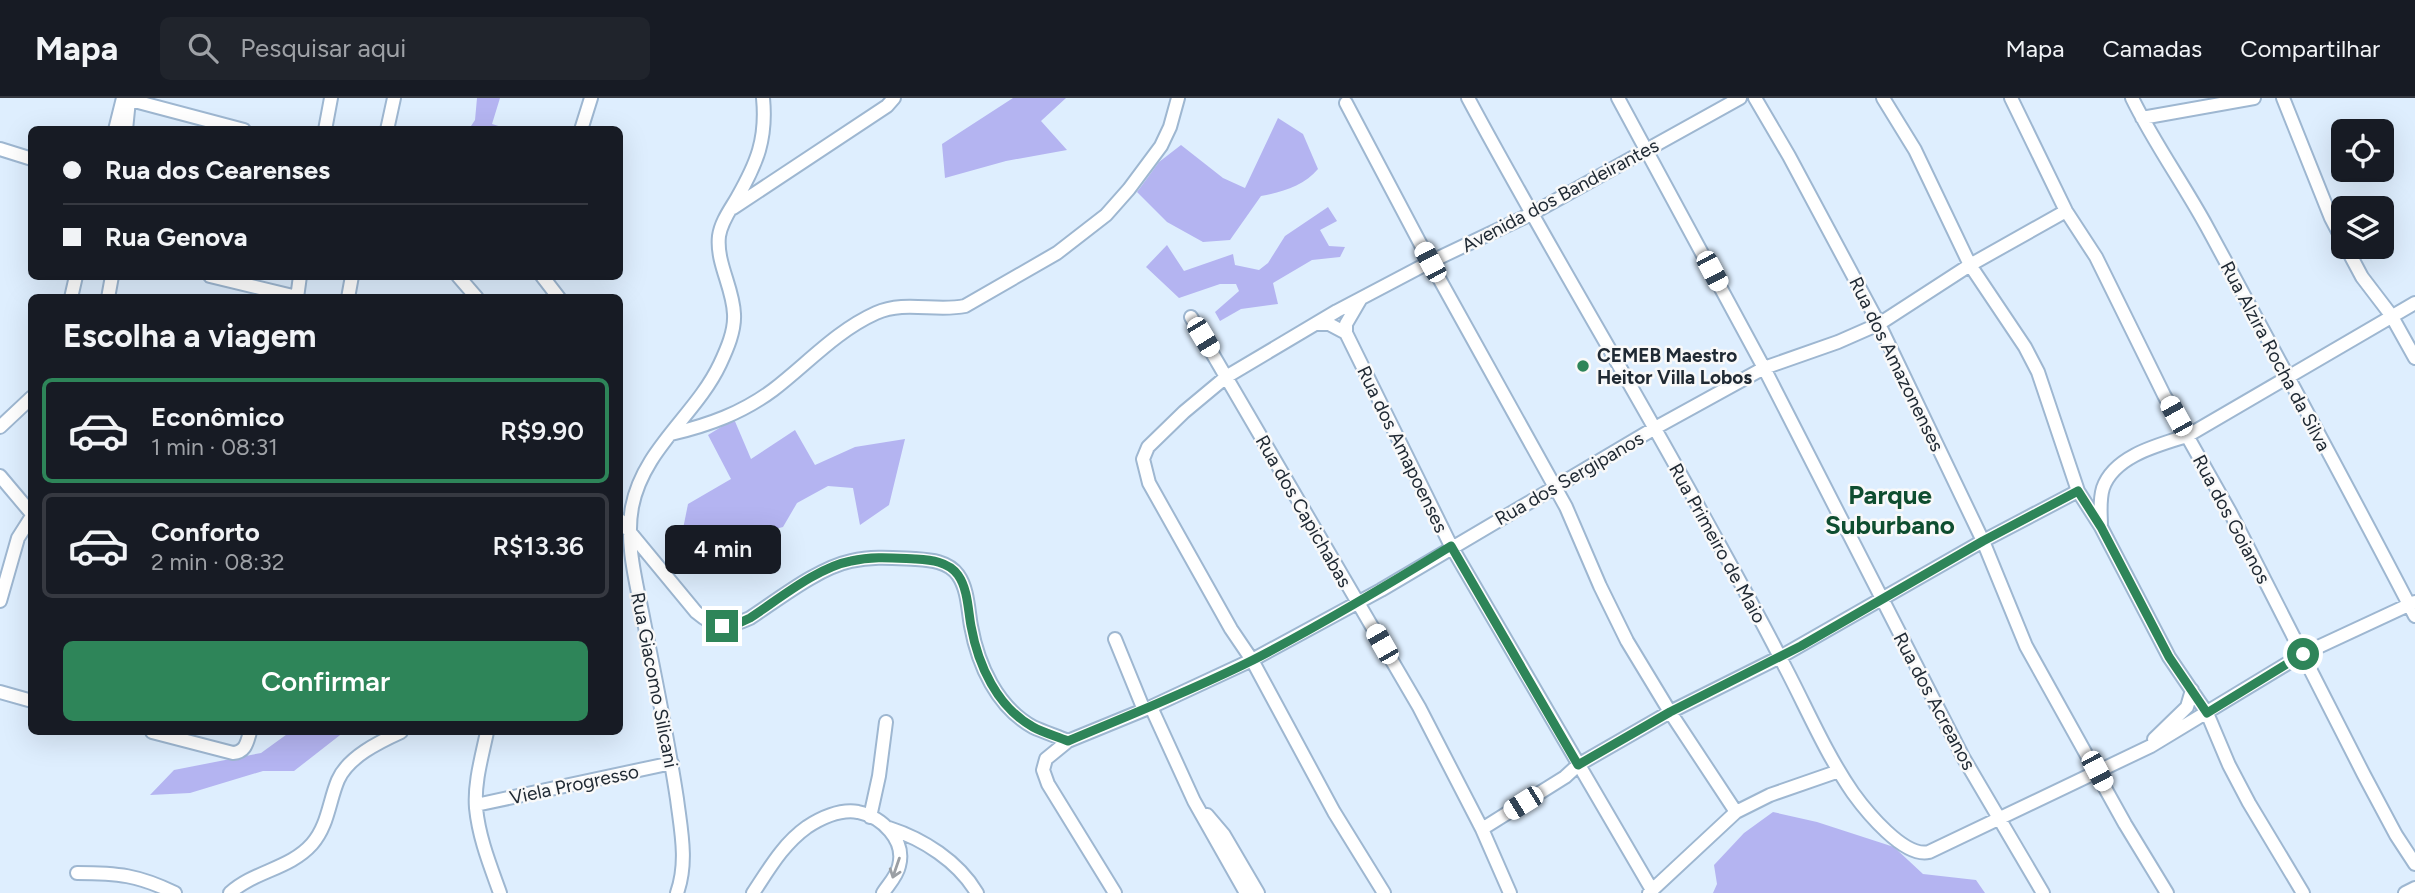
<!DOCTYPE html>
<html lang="pt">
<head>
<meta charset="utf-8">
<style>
  body { margin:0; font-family:Figtree,sans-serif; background:#20242c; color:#f1f3f6; height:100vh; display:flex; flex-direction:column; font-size:26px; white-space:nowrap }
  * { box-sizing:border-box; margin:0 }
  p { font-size:23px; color:#9ea1a6 }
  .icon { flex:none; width:38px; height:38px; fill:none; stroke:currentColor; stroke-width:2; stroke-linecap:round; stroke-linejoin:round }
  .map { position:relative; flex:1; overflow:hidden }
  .panel { position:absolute; left:28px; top:196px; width:595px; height:441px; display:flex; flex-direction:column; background:#171b24; border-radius:10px; box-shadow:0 7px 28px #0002 }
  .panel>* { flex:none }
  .banner { position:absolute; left:28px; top:28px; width:595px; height:154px; border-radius:10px; box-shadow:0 7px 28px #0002; display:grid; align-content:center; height:154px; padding:0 35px; background:#171b24 }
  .tools { position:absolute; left:2331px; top:21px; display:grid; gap:14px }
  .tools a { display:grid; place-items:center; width:63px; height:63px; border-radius:10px; background:#171b24; box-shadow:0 7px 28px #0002; font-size:35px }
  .end { position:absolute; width:32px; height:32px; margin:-16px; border:9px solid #2e8559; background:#fff; box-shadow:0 0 0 4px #fff }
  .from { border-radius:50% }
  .bubble { position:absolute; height:49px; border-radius:10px; background:#171b24; box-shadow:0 7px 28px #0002; font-size:23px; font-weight:600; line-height:49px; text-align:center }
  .car { position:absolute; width:21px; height:42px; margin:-21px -10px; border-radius:9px; box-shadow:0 0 5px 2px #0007; background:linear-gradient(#fff 24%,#345 0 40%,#fff 0 76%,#345 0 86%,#fff 0) }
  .banner b { display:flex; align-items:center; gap:24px; height:66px; font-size:26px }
  .banner b+b { border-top:2px solid #363941 }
  .banner i { width:18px; height:18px; background:#f1f3f6 }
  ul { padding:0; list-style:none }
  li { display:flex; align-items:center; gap:21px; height:105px; margin:0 14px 10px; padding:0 21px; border:4px solid #363941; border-radius:10px }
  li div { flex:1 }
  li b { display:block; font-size:26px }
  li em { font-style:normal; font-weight:600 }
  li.on { border-color:#2e8559 }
  li>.icon { width:63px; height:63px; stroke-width:1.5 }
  h2 { padding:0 35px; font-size:32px; line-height:84px }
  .primary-button { display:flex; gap:14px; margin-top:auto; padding:14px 35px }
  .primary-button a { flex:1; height:80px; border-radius:10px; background:#2e8559; color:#fff; font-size:28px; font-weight:600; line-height:80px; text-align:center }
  header { display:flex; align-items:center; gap:42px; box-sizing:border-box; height:98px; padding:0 35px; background:#171b24; border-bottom:2px solid #363941 }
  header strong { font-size:33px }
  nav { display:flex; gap:38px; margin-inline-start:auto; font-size:24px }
  .search { width:490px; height:63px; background:#20242c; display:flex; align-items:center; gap:18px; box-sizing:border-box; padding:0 24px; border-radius:10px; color:#9ea1a6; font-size:26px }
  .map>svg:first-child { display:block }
  .green { fill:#b4b4f1 }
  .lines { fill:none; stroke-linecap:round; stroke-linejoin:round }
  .minor-casing { stroke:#9eb7d1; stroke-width:16 }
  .minor { stroke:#fff; stroke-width:12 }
  .oneway { stroke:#9b9fa4 }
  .route { stroke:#2e8559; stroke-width:9 }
  .poi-dot { fill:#2e8559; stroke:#f9f9f9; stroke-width:2.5 }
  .labels { text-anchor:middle; stroke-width:5; stroke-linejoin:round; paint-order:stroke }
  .street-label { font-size:19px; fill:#202a34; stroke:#f9f9f9 }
  .poi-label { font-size:19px; font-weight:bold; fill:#202a34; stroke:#f9f9f9; text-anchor:start }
  .district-label { font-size:26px; font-weight:bold; fill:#0f4e30; stroke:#f9f9f9 }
</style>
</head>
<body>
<header>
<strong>Mapa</strong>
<div class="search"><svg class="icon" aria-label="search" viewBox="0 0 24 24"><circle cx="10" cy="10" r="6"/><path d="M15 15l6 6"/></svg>Pesquisar aqui</div>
<nav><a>Mapa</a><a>Camadas</a><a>Compartilhar</a></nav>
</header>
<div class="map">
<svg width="2415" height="795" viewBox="0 0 2415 795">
  <rect width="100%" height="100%" fill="#deeefe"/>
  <path class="green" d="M477 0H500L492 26 508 31H469L475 22Z
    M1013 0H1066L1041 23 1067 52 1006 63 945 80 942 46Z
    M1278 20 1303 36 1318 71C1304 88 1282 94 1261 98L1230 142 1203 144 1167 124 1137 94 1159 64 1181 47 1223 80 1245 90Z
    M1328 109 1337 123 1320 132 1329 148 1345 149 1340 159 1312 162 1273 185 1278 206 1241 211 1220 223 1215 214 1239 193 1236 186H1220L1179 200 1146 169 1167 147 1184 173 1233 156 1235 167 1259 172 1268 165 1285 138Z
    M734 321 751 361 795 332 815 367 855 349 905 341 889 407 860 427 853 390 828 388 797 405 783 429C761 433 747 452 737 471 728 466 724 456 717 451 704 442 695 451 682 436L688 406 731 381 708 337Z
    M290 634H344L294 673H263L190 695 150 697 174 672 261 655Z
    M1773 714 1817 724 1894 749 1923 776 1976 782 1985 795H1713L1717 786 1714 767 1744 735Z"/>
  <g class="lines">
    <defs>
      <path id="minor" d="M123 0 244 32
        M1468 0C1543 140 1626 276 1702 415 1730 466 1759 517 1785 569 1807 611 1826 656 1853 695 1866 713 1904 760 1929 754L2151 648 2303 556 2415 504
        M1618 0 1764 270 1963 659 2043 795
        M1755 0 1789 58 1879 226 1983 443 2026 548 2125 726 2167 795
        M1883 0 1915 52 1970 167 2025 249 2038 274 2078 393 2101 429 2169 559 2207 615 2229 667 2249 705 2303 795
        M2011 0 2066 113 2096 159 2164 297 2230 414 2364 677 2396 737 2415 766
        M2132 0C2154 45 2183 85 2207 129 2277 258 2347 387 2415 518
        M2283 0 2331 120 2343 143
        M1346 5 1430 164 1566 409 1600 488 1627 543 1670 614 1736 714
        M2142 20 2254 0
        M115 32 123 0
        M126 32 129 2
        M325 32 331 0
        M387 32 394 0
        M581 32 591 0
        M0 51 32 61
        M733 110 887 8 894 0
        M2346 149 2362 179 2391 217 2415 260
        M210 178 297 199
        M458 178 477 200
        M542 178 559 200
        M71 200 76 178
        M108 200 112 178
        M297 200 300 178
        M348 200 352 178
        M1191 219 1419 609 1482 731 1510 795
        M1316 226H1329L1346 235V226L1360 202
        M1346 235 1451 448 1652 792
        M0 329 32 299
        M671 336C709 327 742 315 773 292 807 266 836 233 876 215 905 202 935 214 965 208L1057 155 1106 117 1129 91 1161 48 1170 29 1178 0
        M0 378 32 416
        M620 422 696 514C716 531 726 531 750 520 779 501 818 470 851 463 873 458 893 460 915 461 930 462 948 463 958 477 968 491 968 512 971 528 978 567 997 609 1033 629 1044 634 1056 638 1068 643
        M2101 429C2101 416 2099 403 2103 390 2114 358 2158 347 2187 338L2415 205
        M0 503 18 440 32 418
        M1115 541 1144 612
        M0 594 32 603
        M1151 609 1194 703 1246 795
        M152 634 233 655C246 654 247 644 250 634
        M487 634C482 658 474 685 476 710 479 740 490 767 500 795
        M2154 641 2187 609 2192 592
        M476 707 672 665
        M1207 717 1224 737 1258 795
        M870 719 879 678 886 624
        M889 730C923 741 958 763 977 795
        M1482 731 1565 679 1578 667 1670 614 1780 559 1983 443 2078 393
        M77 775C118 775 138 777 175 795
        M230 795C254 773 290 771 312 746 328 728 329 703 338 682 348 659 379 644 401 634
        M677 795C688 764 681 733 677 701 668 642 656 583 644 524 637 487 625 446 632 409 643 351 696 317 720 266 727 251 735 233 734 216 733 189 716 165 719 138 721 124 730 112 737 100 757 65 767 41 763 0
        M753 795C769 771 783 746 807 729 821 720 841 711 858 714 882 719 906 742 899 768 897 778 888 787 883 795
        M1115 795 1048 686 1043 672 1046 661 1068 643 1151 609 1252 562 1381 492 1655 330 1764 270 1838 244 1879 226 1970 167 2066 113
        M1384 795 1334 714 1252 562 1231 531 1149 385 1143 361 1148 349 1184 314 1226 279 1337 213 1430 164 1533 115 1740 0
        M1649 795 1736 714 1770 697 1839 673
        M2405 795 2415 790"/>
    </defs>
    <use href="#minor" class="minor-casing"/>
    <use href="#minor" class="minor"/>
  </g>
  <defs><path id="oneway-shaft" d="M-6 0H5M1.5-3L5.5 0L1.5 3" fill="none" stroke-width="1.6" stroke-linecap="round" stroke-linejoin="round" transform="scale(1.75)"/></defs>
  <use class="oneway" href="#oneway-shaft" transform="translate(896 770) rotate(109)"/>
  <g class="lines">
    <path class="route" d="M722 528 737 526 750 520C779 501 818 469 851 463 873 458 893 460 915 461 930 462 948 463 958 477 968 491 968 512 971 528 978 567 997 609 1033 629 1044 635 1056 638 1068 643 1130 617 1193 592 1253 562 1321 527 1386 488 1451 448L1578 667 1670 614 1801 548 1983 443 2078 393 2101 429 2169 559 2207 615 2303 556"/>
  </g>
  <circle class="poi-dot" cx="1583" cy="268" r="7"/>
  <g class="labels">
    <g class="street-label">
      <text transform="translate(1560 97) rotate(-28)" y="7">Avenida dos Bandeirantes</text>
      <text transform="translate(2276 258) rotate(62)" y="7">Rua Alzira Rocha da Silva</text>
      <text transform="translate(1897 266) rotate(64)" y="7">Rua dos Amazonenses</text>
      <text transform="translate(1403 351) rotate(64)" y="7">Rua dos Amapoenses</text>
      <text transform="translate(1569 380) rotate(-30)" y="7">Rua dos Sergipanos</text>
      <text transform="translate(1304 413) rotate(60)" y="7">Rua dos Capichabas</text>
      <text transform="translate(2232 421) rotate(62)" y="7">Rua dos Goianos</text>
      <text transform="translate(1718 445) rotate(61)" y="7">Rua Primeiro de Maio</text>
      <text transform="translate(655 582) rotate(79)" y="7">Rua Giacomo Silicani</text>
      <text transform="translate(1935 603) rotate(62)" y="7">Rua dos Acreanos</text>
      <text transform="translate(574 686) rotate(-12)" y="7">Viela Progresso</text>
    </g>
    <g class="poi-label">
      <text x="1597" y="264">CEMEB Maestro<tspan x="1597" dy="22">Heitor Villa Lobos</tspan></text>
    </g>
    <g class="district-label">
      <text x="1890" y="406">Parque<tspan x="1890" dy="30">Suburbano</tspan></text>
    </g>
  </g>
</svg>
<div class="tools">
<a><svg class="icon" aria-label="locate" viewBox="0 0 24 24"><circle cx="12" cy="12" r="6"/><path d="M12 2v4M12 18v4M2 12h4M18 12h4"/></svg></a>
<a><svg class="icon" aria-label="layers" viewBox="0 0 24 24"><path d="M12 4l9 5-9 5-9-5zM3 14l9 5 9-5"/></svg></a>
</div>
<i class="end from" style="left:2303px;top:556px"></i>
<i class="end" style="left:722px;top:528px"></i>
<div class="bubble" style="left:665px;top:427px;width:116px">4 min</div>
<i class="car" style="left:1430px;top:164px;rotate:332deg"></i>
<i class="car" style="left:1712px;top:173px;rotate:152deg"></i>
<i class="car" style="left:1203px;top:239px;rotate:149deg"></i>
<i class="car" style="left:2176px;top:318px;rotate:331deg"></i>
<i class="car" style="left:1382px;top:546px;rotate:330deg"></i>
<i class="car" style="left:2097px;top:673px;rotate:152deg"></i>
<i class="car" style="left:1523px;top:705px;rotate:238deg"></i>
<div class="banner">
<b><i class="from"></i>Rua dos Cearenses</b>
<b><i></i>Rua Genova</b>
</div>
<section class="panel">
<h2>Escolha a viagem</h2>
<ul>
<li class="on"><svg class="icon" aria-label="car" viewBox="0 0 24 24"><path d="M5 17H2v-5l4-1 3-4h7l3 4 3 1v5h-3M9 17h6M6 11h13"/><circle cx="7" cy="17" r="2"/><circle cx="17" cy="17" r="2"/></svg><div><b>Econômico</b><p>1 min · 08:31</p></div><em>R$9.90</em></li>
<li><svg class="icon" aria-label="car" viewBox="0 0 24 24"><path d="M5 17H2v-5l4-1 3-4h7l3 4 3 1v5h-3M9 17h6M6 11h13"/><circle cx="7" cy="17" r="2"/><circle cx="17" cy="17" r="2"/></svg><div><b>Conforto</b><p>2 min · 08:32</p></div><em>R$13.36</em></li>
</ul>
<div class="primary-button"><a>Confirmar</a></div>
</section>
</div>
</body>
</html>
